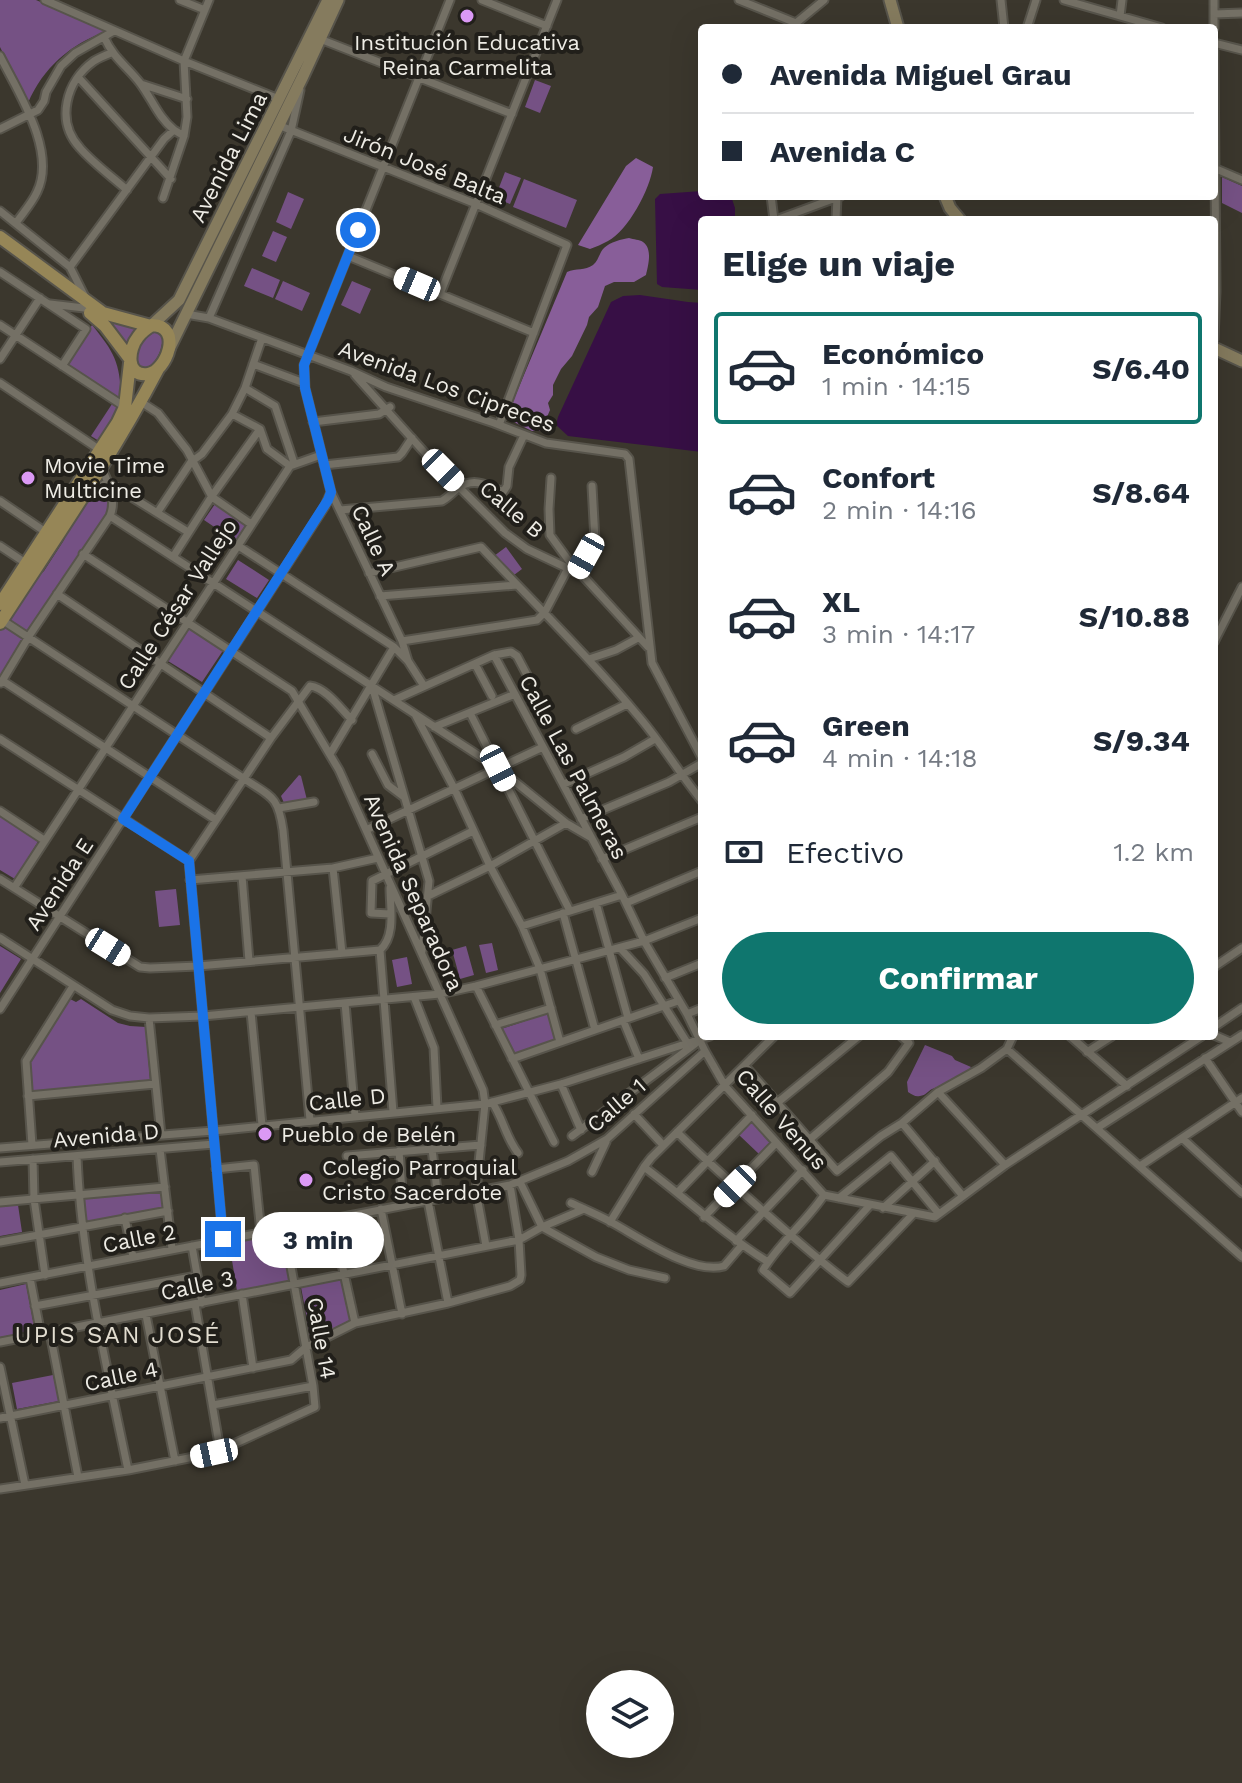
<!DOCTYPE html>
<html lang="es">
<head>
<meta charset="utf-8">
<style>
  body { margin:0; font-family:"Work Sans",sans-serif; background:#f6f6f7; color:#1f2937; height:100vh; display:flex; flex-direction:column; font-size:30px; white-space:nowrap }
  * { box-sizing:border-box; margin:0 }
  p { font-size:26px; color:#747a83 }
  .icon { flex:none; width:44px; height:44px; fill:none; stroke:currentColor; stroke-width:2; stroke-linecap:round; stroke-linejoin:round }
  .map { position:relative; flex:1; overflow:hidden }
  .side { position:absolute; left:698px; top:216px; width:520px; height:824px; display:flex; flex-direction:column; background:#fff; border-radius:8px; box-shadow:0 8px 32px #0002 }
  .side>* { flex:none }
  .banner { position:absolute; left:698px; top:24px; width:520px; height:176px; border-radius:8px; box-shadow:0 8px 32px #0002; display:grid; align-content:center; height:176px; padding:0 24px; background:#fff }
  .controls { position:absolute; left:586px; top:1670px; display:grid; gap:16px }
  .controls a { display:grid; place-items:center; width:88px; height:88px; border-radius:50%; background:#fff; box-shadow:0 8px 32px #0002; font-size:40px }
  .end { position:absolute; width:36px; height:36px; margin:-18px; border:10px solid #1a73e8; background:#fff; box-shadow:0 0 0 4px #fff }
  .from { border-radius:50% }
  .bubble { position:absolute; height:56px; border-radius:28px; background:#fff; box-shadow:0 8px 32px #0002; font-size:26px; font-weight:700; line-height:56px; text-align:center }
  .car { position:absolute; width:24px; height:48px; margin:-24px -12px; border-radius:10px; box-shadow:0 0 6px 2px #0007; background:linear-gradient(#fff 24%,#345 0 40%,#fff 0 76%,#345 0 86%,#fff 0) }
  .banner b { display:flex; align-items:center; gap:28px; height:76px; font-size:30px }
  .banner b+b { border-top:2px solid #e0e1e3 }
  .banner i { width:20px; height:20px; background:#1f2937 }
  ul { padding:0; list-style:none }
  li { display:flex; align-items:center; gap:24px; height:112px; margin:0 16px 12px; padding:0 8px; border:4px solid transparent; border-radius:8px }
  li div { flex:1 }
  li b { display:block; font-size:30px }
  li em { font-style:normal; font-weight:700 }
  li.on { border-color:#0f766e }
  li>.icon { width:72px; height:72px; stroke-width:1.5 }
  h2 { padding:0 24px; font-size:36px; line-height:96px }
  .pay { display:flex; align-items:center; gap:20px; height:88px; padding:0 24px; font-size:30px }
  .pay p { margin-inline-start:auto }
  .button { display:flex; gap:16px; margin-top:auto; padding:16px 24px }
  .button a { flex:1; height:92px; border-radius:48px; background:#0f766e; color:#fff; font-size:32px; font-weight:700; line-height:92px; text-align:center }
  .map>svg:first-child { display:block }
  .green { fill:#755184 }
  .forest { fill:#885e99 }
  .water { fill:#370f45 }
  .lines { fill:none; stroke-linecap:round; stroke-linejoin:round }
  .street-casing { stroke:#57544b; stroke-width:11 }
  .secondary-casing { stroke:#57544b; stroke-width:15 }
  .primary-casing { stroke:#57544b; stroke-width:16 }
  .street { stroke:#747065; stroke-width:7 }
  .secondary { stroke:#857b5e; stroke-width:11 }
  .primary { stroke:#968657; stroke-width:12 }
  .route { stroke:#1a73e8; stroke-width:10 }
  .poi-dot { fill:#db99f5; stroke:#211f1a; stroke-width:3 }
  .labels { text-anchor:middle; stroke-width:8; stroke-linejoin:round; paint-order:stroke }
  .poi-label { font-size:22px; fill:#eeece5; stroke:#211f1a; text-anchor:start }
  .street-label { font-size:22px; fill:#eeece5; stroke:#211f1a }
  .neighbourhood-label { font-size:24px; letter-spacing:2px; fill:#e2ddd0; stroke:#211f1a }
</style>
</head>
<body>
<div class="map">
<svg width="1242" height="1783" viewBox="0 0 1242 1783">
  <rect width="100%" height="100%" fill="#3b372d"/>
  <path class="green" d="M0 0H36L107 31C70 44 43 68 28 103L0 47Z
    M535 80 551 86 540 113 525 107Z
    M505 172 521 178 510 204 495 198Z
    M1222 177 1242 186V213L1222 203Z
    M524 179 577 200 566 228 513 207Z
    M288 192 304 199 291 229 276 222Z
    M273 231 287 237 276 262 262 256Z
    M252 268 280 280 273 298 244 286Z
    M283 281 310 293 302 311 275 299Z
    M352 281 371 289 360 314 341 305Z
    M93 309 139 327 127 348Z
    M92 325C114 352 120 362 121 397H115L66 364Z
    M155 330 162 334C164 348 157 364 144 369L137 364C135 348 141 338 155 330Z
    M112 404 119 408 99 441 91 436Z
    M101 489 106 490 110 495 109 512 27 633 10 622 9 618 32 582 44 571 64 540 68 526 81 506Z
    M215 504 246 525 235 541 204 520Z
    M506 547 522 569 510 578 494 556Z
    M238 560 269 580 257 598 226 579Z
    M2 626H6L23 636 24 639 0 677V630Z
    M190 627 224 649 202 682 168 661Z
    M299 775 301 776 307 800 284 803 281 796Z
    M0 815 39 840 15 879 0 870Z
    M176 889 180 925 159 927 155 891Z
    M492 943 498 970 486 973 479 945Z
    M0 946 21 959 0 993Z
    M466 946 474 975 460 979 452 950Z
    M407 957 412 984 397 987 392 960Z
    M70 999 76 1002 81 999 118 1023 130 1026 146 1027 150 1081 32 1091 29 1062 34 1051Z
    M549 1013 556 1039 514 1055 501 1029Z
    M925 1045 952 1056 955 1060 971 1067C962 1081 947 1084 932 1089 927 1092 926 1095 920 1096 915 1097 913 1095 908 1092L907 1082Z
    M752 1121 772 1140 759 1154 739 1135Z
    M163 1189 164 1209 86 1223 84 1198Z
    M18 1205 22 1232 0 1236V1207Z
    M282 1233 291 1281 237 1291 229 1242Z
    M343 1279 350 1320 311 1341 301 1287Z
    M26 1284 35 1331 0 1337V1290Z
    M53 1375 59 1401 17 1409 12 1383Z"/>
  <path class="forest" d="M636 158 653 167C650 189 628 231 608 241 602 244 596 247 590 249L578 245 626 166Z
    M629 238C634 240 639 239 643 242 653 249 648 266 646 275L634 282H614L605 286 598 307 589 317 587 325 572 356 561 369 553 385V395L548 403 550 410 541 431H532L506 418 567 272C576 268 585 271 593 265 599 260 599 253 604 248 610 242 622 239 629 238Z"/>
  <path class="water" d="M702 191V196H731L735 208V220H702V290L662 287 657 284 655 199 660 194Z
    M640 295 688 302 702 303V452L568 436 556 425 558 417 611 302 623 296Z"/>
  <g class="lines">
    <defs>
      <path id="street" d="M45 0 184 61 279 99
        M180 0 205 10
        M482 0 547 26
        M739 0 796 23
        M1001 0 1004 28
        M1064 0 1162 28
        M1214 14 1242 13
        M1120 16 1122 0
        M790 28 824 0
        M1027 28 1036 0
        M1214 28V0
        M104 37C114 59 126 65 140 83 152 99 158 117 174 130
        M320 39 512 114
        M1214 43 1242 50
        M1214 51 1216 291 1214 339
        M111 53C106 55 99 58 94 61 66 81 55 121 80 148 93 163 111 176 127 190
        M0 56C18 92 57 151 37 192 32 203 23 213 16 223
        M78 77 171 179
        M141 84 187 99
        M278 125 476 204 567 245 499 425
        M0 129 38 110 44 101 46 92 61 66 75 53 114 31
        M1214 168 1242 180
        M771 196 774 220
        M163 198 184 136 187 117 184 61 209 0
        M0 211 70 267 85 297
        M776 220 841 196
        M836 220 837 196
        M348 256 534 333
        M70 267 164 139 174 130 184 136
        M0 272 86 329 62 366
        M440 294 557 0
        M50 304 84 308
        M186 314 209 318 351 371 386 387 494 423 546 443 625 454 629 459 652 663 702 758
        M209 318 291 131 300 90
        M0 325 125 407
        M0 359 40 298
        M253 364 304 383
        M355 375 425 453 505 533 527 549 582 575 648 647
        M0 383 100 450
        M245 388 275 406 294 463
        M141 402 158 413 187 450 212 497 251 524
        M232 414 260 429 267 449 290 466
        M313 422 379 414 390 407
        M324 465 398 457 402 453 412 438
        M551 478 549 509 550 535 577 572 595 540 592 486
        M109 483 188 532
        M87 497 107 482
        M0 501 47 533
        M340 510 442 501C449 497 452 493 458 488 474 477 487 485 503 492L507 486 509 467 524 435
        M157 513 191 462 202 454 232 414 245 388 262 338
        M110 516 498 768 566 823 590 837
        M237 545 394 647 407 660
        M0 546 27 564
        M83 554 292 691 339 770 483 1090 485 1104 476 1191 486 1246
        M173 557 212 496 260 429
        M369 573 481 547C535 604 590 658 640 718 662 744 680 774 702 801
        M57 594 271 738
        M380 596 517 585
        M2 620 243 778C271 797 278 795 283 830L310 1120
        M402 641 537 620 545 612 568 568
        M1214 642 1242 587
        M589 659 616 650 638 638
        M475 664 492 696
        M3 681 216 820
        M1 683 31 633 110 516C117 499 108 482 101 467
        M372 686 429 881 422 951
        M424 686 408 661 402 641 331 492 305 388 304 365 450 0
        M394 700 494 655 511 652 517 656 527 675
        M470 713 570 911
        M416 716 454 788 490 866 522 926 540 969 560 1042
        M434 727 515 694
        M576 729 627 704
        M0 739 189 861
        M330 754 394 647
        M372 754 388 785 404 797
        M564 784 624 757 655 739
        M279 808 314 802
        M0 811 44 840
        M581 819 669 782 702 763
        M366 830 543 747
        M602 859 702 817
        M189 861 223 1239
        M189 861 271 738 310 686C326 688 340 708 352 720
        M333 868 342 953
        M242 876 249 961
        M0 879 140 967 150 968 198 966 380 950
        M190 880 333 868 378 858
        M14 888 290 466 321 455
        M428 896 490 866 566 823
        M596 903 628 1018
        M626 903 702 871
        M563 913 595 1030
        M390 914 371 913 372 881 473 831
        M522 926 622 895
        M0 938 112 1010 130 1016 149 1018 203 1016 440 994 476 986 644 941 702 918
        M620 948 644 974 688 1044
        M380 950 393 1112
        M380 950C396 936 390 907 390 888
        M1214 967 1242 948
        M665 978 702 963
        M476 986 554 1142
        M414 997 434 1048 437 1108
        M345 1003 355 1116
        M0 1009 325 506 331 492
        M251 1012 262 1125
        M687 1014 702 1008
        M149 1018 161 1135
        M623 1020 639 1059
        M495 1025 551 1008
        M1214 1027 1242 1008
        M1214 1035 1230 1042
        M1070 1036 1127 1086
        M1007 1049 1242 1257
        M705 1051 725 1086 824 1195 935 1217 1005 1165 1202 1036
        M1087 1052 1112 1036
        M1205 1058 1242 1112
        M512 1059 678 1001
        M745 1066 837 1171 881 1136 902 1123 938 1092 981 1068 1007 1049 1013 1036
        M561 1084 581 1130
        M938 1092 1005 1165
        M28 1096 155 1084
        M492 1102C503 1118 506 1138 518 1153
        M777 1103 859 1036
        M634 1114 663 1145
        M902 1123 962 1195
        M1097 1128 1242 1035
        M677 1132C705 1160 734 1185 763 1211 791 1235 818 1260 848 1282L914 1213
        M572 1136 695 1044
        M1182 1138 1242 1193
        M809 1140 888 1072 909 1043 901 1036
        M32 1145 26 1061 73 986
        M0 1148 213 1131 485 1104 561 1084 710 1036
        M160 1149 172 1249
        M432 1149 438 1199
        M399 1151 403 1204
        M77 1156C81 1260 107 1368 128 1470
        M347 1156 481 1145
        M33 1159 34 1199 45 1275
        M0 1162 214 1144
        M1140 1166 1242 1098
        M644 1167C686 1198 723 1234 768 1262
        M216 1169 254 1165 261 1233
        M592 1172 606 1142
        M520 1182 542 1227 596 1257 629 1270 665 1278
        M678 1192 752 1115
        M824 1195C806 1222 780 1242 763 1270L790 1293 870 1205
        M839 1198 891 1156 939 1214
        M428 1201 448 1303
        M0 1202 165 1187
        M571 1203C584 1209 598 1215 611 1222 639 1237 692 1275 724 1266L742 1245
        M883 1208 935 1161
        M381 1209 402 1314
        M704 1217 776 1143
        M125 1218 133 1257
        M332 1219 355 1323
        M610 1222 644 1167 651 1158 774 1036
        M736 1241 803 1170
        M0 1242 168 1211
        M192 1246 202 1303
        M30 1278 41 1335
        M0 1283 510 1185 568 1161 607 1139 705 1051 687 1014 644 941 622 895 494 655
        M242 1294 253 1368
        M195 1304 220 1450
        M35 1306 197 1276
        M146 1315 175 1461
        M50 1333 78 1477
        M0 1342 519 1240 542 1227 584 1209
        M0 1367 25 1485
        M213 1405 313 1386
        M0 1418 291 1360 305 1348 355 1323 448 1303 510 1286 520 1280 521 1275 519 1240 510 1185
        M0 1489 128 1470 214 1453 315 1407 313 1386 284 1229"/>
      <path id="secondary" d="M890 0 898 28
        M945 196 950 208 960 220
        M152 325 179 300 328 0
        M1214 348 1242 361
        M169 349 303 76 338 0"/>
      <path id="primary" d="M0 237 103 313 151 326
        M90 313 105 326 130 359
        M152 325C184 326 166 372 148 374 125 377 128 349 138 337 142 331 147 328 152 325Z
        M0 604 118 422 125 407 130 363
        M0 623C54 540 112 457 158 369"/>
    </defs>
    <use href="#street" class="street-casing"/>
    <use href="#secondary" class="secondary-casing"/>
    <use href="#primary" class="primary-casing"/>
    <use href="#street" class="street"/>
    <use href="#secondary" class="secondary"/>
    <use href="#primary" class="primary"/>
  </g>
  <g class="lines">
    <path class="route" d="M223 1239 189 861 123 819 328 500 331 492 305 388 304 365 358 230"/>
  </g>
  <g class="poi-dot">
    <circle cx="467" cy="16" r="8"/>
    <circle cx="28" cy="478" r="8"/>
    <circle cx="265" cy="1134" r="8"/>
    <circle cx="306" cy="1180" r="8"/>
  </g>
  <g class="labels">
    <g class="poi-label">
      <text x="467" y="50" text-anchor="middle">Institución Educativa<tspan x="467" dy="25">Reina Carmelita</tspan></text>
      <text x="44" y="473">Movie Time<tspan x="44" dy="25">Multicine</tspan></text>
      <text x="281" y="1142">Pueblo de Belén</text>
      <text x="322" y="1175">Colegio Parroquial<tspan x="322" dy="25">Cristo Sacerdote</tspan></text>
    </g>
    <g class="street-label">
      <text transform="translate(228 157) rotate(-63)" y="8">Avenida Lima</text>
      <text transform="translate(425 165) rotate(22)" y="8">Jirón José Balta</text>
      <text transform="translate(447 386) rotate(20)" y="8">Avenida Los Cipreces</text>
      <text transform="translate(512 509) rotate(40)" y="8">Calle B</text>
      <text transform="translate(374 540) rotate(65)" y="8">Calle A</text>
      <text transform="translate(177 604) rotate(-57)" y="8">Calle César Vallejo</text>
      <text transform="translate(574 767) rotate(62)" y="8">Calle Las Palmeras</text>
      <text transform="translate(59 884) rotate(-57)" y="8">Avenida E</text>
      <text transform="translate(414 892) rotate(66)" y="8">Avenida Separadora</text>
      <text transform="translate(347 1099) rotate(-6)" y="8">Calle D</text>
      <text transform="translate(616 1105) rotate(-41)" y="8">Calle 1</text>
      <text transform="translate(782 1119) rotate(49)" y="8">Calle Venus</text>
      <text transform="translate(106 1135) rotate(-5)" y="8">Avenida D</text>
      <text transform="translate(139 1238) rotate(-11)" y="8">Calle 2</text>
      <text transform="translate(197 1285) rotate(-12)" y="8">Calle 3</text>
      <text transform="translate(322 1338) rotate(80)" y="8">Calle 14</text>
      <text transform="translate(121 1376) rotate(-12)" y="8">Calle 4</text>
    </g>
    <g class="neighbourhood-label">
      <text x="118" y="1343">UPIS SAN JOSÉ</text>
    </g>
  </g>
</svg>
<div class="controls">
<a><svg class="icon" aria-label="layers" viewBox="0 0 24 24"><path d="M12 4l9 5-9 5-9-5zM3 14l9 5 9-5"/></svg></a>
</div>
<i class="end from" style="left:358px;top:230px"></i>
<i class="end" style="left:223px;top:1239px"></i>
<div class="bubble" style="left:252px;top:1212px;width:132px">3 min</div>
<i class="car" style="left:417px;top:284px;rotate:293deg"></i>
<i class="car" style="left:443px;top:470px;rotate:135deg"></i>
<i class="car" style="left:586px;top:556px;rotate:209deg"></i>
<i class="car" style="left:498px;top:768px;rotate:153deg"></i>
<i class="car" style="left:108px;top:947px;rotate:122deg"></i>
<i class="car" style="left:735px;top:1186px;rotate:225deg"></i>
<i class="car" style="left:214px;top:1453px;rotate:258deg"></i>
<div class="banner">
<b><i class="from"></i>Avenida Miguel Grau</b>
<b><i></i>Avenida C</b>
</div>
<section class="side">
<h2>Elige un viaje</h2>
<ul>
<li class="on"><svg class="icon" aria-label="car" viewBox="0 0 24 24"><path d="M5 17H2v-5l4-1 3-4h7l3 4 3 1v5h-3M9 17h6M6 11h13"/><circle cx="7" cy="17" r="2"/><circle cx="17" cy="17" r="2"/></svg><div><b>Económico</b><p>1 min · 14:15</p></div><em>S/6.40</em></li>
<li><svg class="icon" aria-label="car" viewBox="0 0 24 24"><path d="M5 17H2v-5l4-1 3-4h7l3 4 3 1v5h-3M9 17h6M6 11h13"/><circle cx="7" cy="17" r="2"/><circle cx="17" cy="17" r="2"/></svg><div><b>Confort</b><p>2 min · 14:16</p></div><em>S/8.64</em></li>
<li><svg class="icon" aria-label="car" viewBox="0 0 24 24"><path d="M5 17H2v-5l4-1 3-4h7l3 4 3 1v5h-3M9 17h6M6 11h13"/><circle cx="7" cy="17" r="2"/><circle cx="17" cy="17" r="2"/></svg><div><b>XL</b><p>3 min · 14:17</p></div><em>S/10.88</em></li>
<li><svg class="icon" aria-label="car" viewBox="0 0 24 24"><path d="M5 17H2v-5l4-1 3-4h7l3 4 3 1v5h-3M9 17h6M6 11h13"/><circle cx="7" cy="17" r="2"/><circle cx="17" cy="17" r="2"/></svg><div><b>Green</b><p>4 min · 14:18</p></div><em>S/9.34</em></li>
</ul>
<div class="pay"><svg class="icon" aria-label="cash" viewBox="0 0 24 24"><path d="M3 7h18v10H3z"/><circle cx="12" cy="12" r="2"/></svg>Efectivo<p>1.2 km</p></div>
<div class="button"><a>Confirmar</a></div>
</section>
</div>
</body>
</html>
